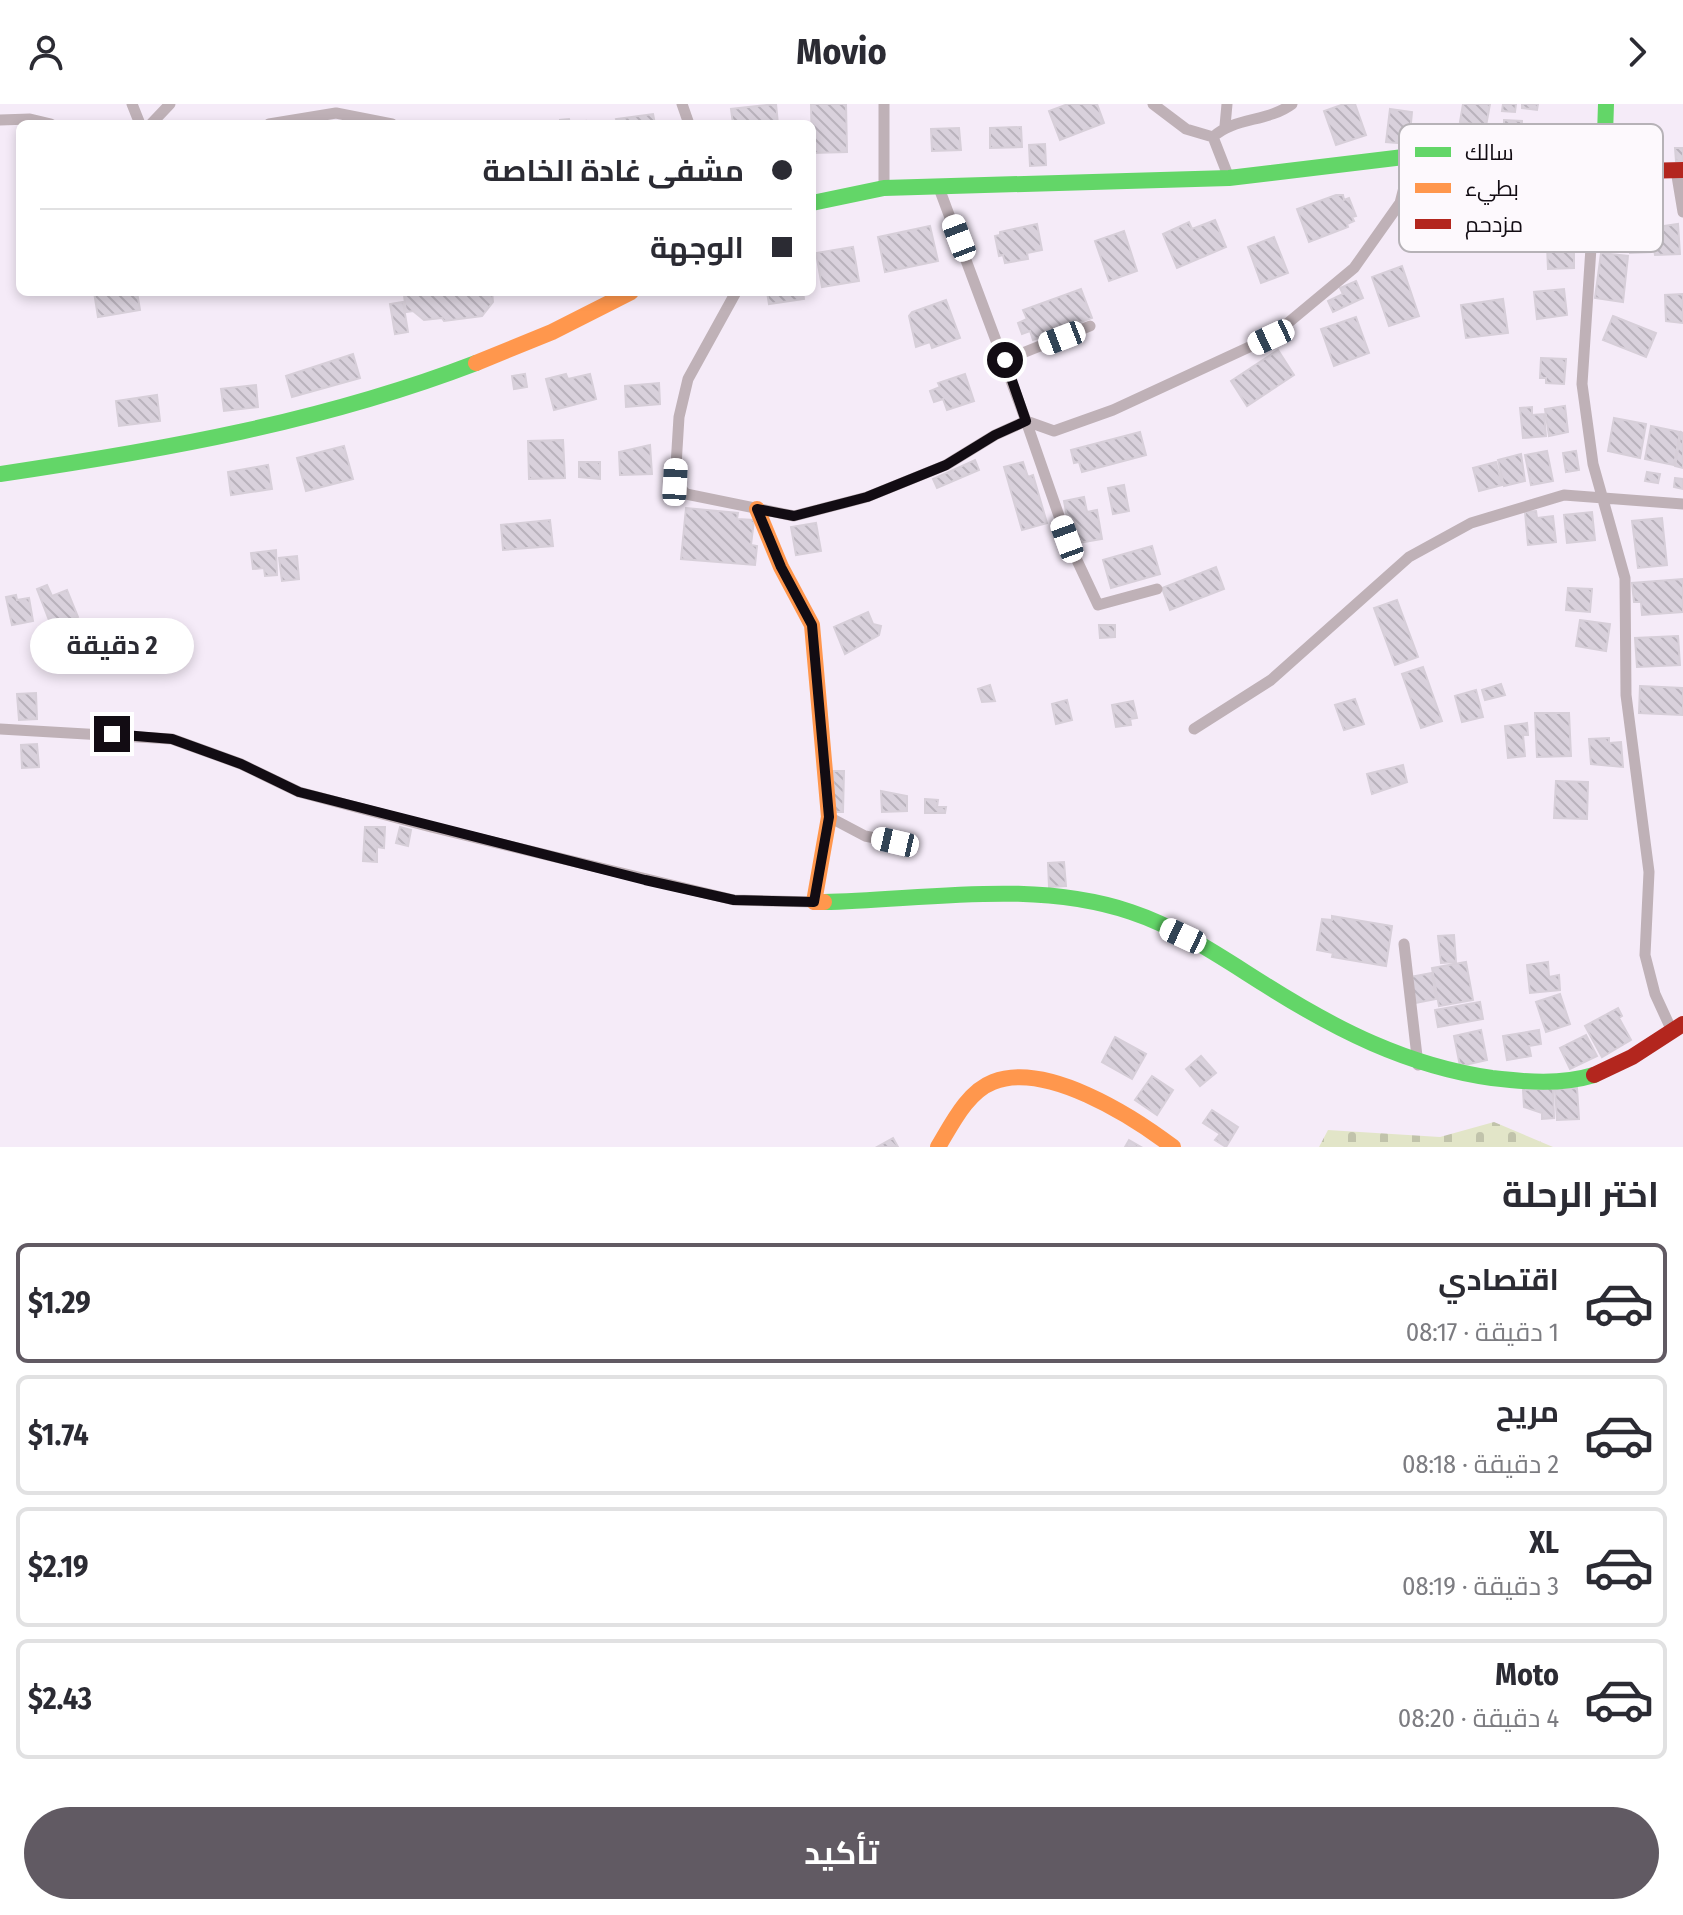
<!DOCTYPE html>
<html lang="ar">
<head>
<meta charset="utf-8">
<style>
  body { margin:0; font-family:"Fira Sans Condensed",Cairo,sans-serif; background:#f2f2f3; color:#2b2b33; direction:rtl; height:100vh; display:flex; flex-direction:column; font-size:30px; white-space:nowrap }
  * { box-sizing:border-box; margin:0 }
  p { font-size:26px; color:#7c7c81 }
  .icon { flex:none; width:44px; height:44px; fill:none; stroke:currentColor; stroke-width:2; stroke-linecap:round; stroke-linejoin:round }
  .map { position:relative; height:1043px; overflow:hidden; direction:ltr }
  .drawer { display:flex; flex-direction:column; background:#fff; flex:1 }
  .drawer>* { flex:none }
  .banner { position:absolute; left:16px; top:16px; width:800px; height:176px; border-radius:12px; box-shadow:0 4px 12px #0003; direction:rtl; display:grid; align-content:center; height:176px; padding:0 24px; background:#fff }
  .end { position:absolute; width:36px; height:36px; margin:-18px; border:10px solid #120c13; background:#fff; box-shadow:0 0 0 4px #fff }
  .from { border-radius:50% }
  .bubble { position:absolute; height:56px; border-radius:28px; background:#fff; box-shadow:0 4px 12px #0003; font-size:26px; font-weight:700; line-height:56px; text-align:center; direction:rtl }
  .car { position:absolute; width:24px; height:48px; margin:-24px -12px; border-radius:10px; box-shadow:0 0 6px 2px #0007; background:linear-gradient(#fff 24%,#345 0 40%,#fff 0 76%,#345 0 86%,#fff 0) }
  .banner b { display:flex; align-items:center; gap:28px; height:76px; font-size:30px }
  .banner b+b { border-top:2px solid #e1e1e2 }
  .banner i { width:20px; height:20px; background:#2b2b33 }
  ul { padding:0; list-style:none }
  li { display:flex; align-items:center; gap:24px; height:120px; margin:0 16px 12px; padding:0 8px; border:4px solid #e1e1e2; border-radius:12px }
  li div { flex:1 }
  li b { display:block; font-size:30px }
  li em { font-style:normal; font-weight:700 }
  li.selected { border-color:#615a63 }
  li>.icon { width:72px; height:72px; stroke-width:1.5 }
  h2 { padding:0 24px; font-size:36px; line-height:96px }
  .primary-button { display:flex; gap:16px; margin-top:auto; padding:16px 24px }
  .primary-button a { flex:1; height:92px; border-radius:48px; background:#615a63; color:#fff; font-size:32px; font-weight:700; line-height:92px; text-align:center }
  header { display:flex; justify-content:space-between; align-items:center; height:104px; padding:0 24px; background:#fff; font-size:36px; font-weight:700 }
  .map>svg:first-child { display:block }
  .cemetery { fill:url(#cemetery-stones) }
  .building { fill:url(#building-back-hatch); stroke:#d7cfd9; stroke-width:2 }
  .lines { fill:none; stroke-linecap:round; stroke-linejoin:round }
  .street { stroke:#bfb1b7; stroke-width:11 }
  .fast { stroke:#63d668; stroke-width:16 }
  .slow { stroke:#ff974d; stroke-width:16 }
  .jam { stroke:#b3261e; stroke-width:16 }
  .route { stroke:#120c13; stroke-width:10 }
  .key { fill:#fdf9fd; stroke:#b6b2b7; stroke-width:2 }
  .key-label { font-size:22px; fill:#120c13 }
</style>
</head>
<body>
<header><svg class="icon" aria-label="forward" viewBox="0 0 24 24"><path d="M9 5l7 7-7 7"/></svg>Movio<svg class="icon" aria-label="person" viewBox="0 0 24 24"><circle cx="12" cy="8" r="4"/><path d="M4 21q1-7 8-7t8 7"/></svg></header>
<div class="map">
<svg width="1683" height="1043" viewBox="0 0 1683 1043">
  <defs>
    <pattern id="cemetery-stones" width="16" height="16" patternUnits="userSpaceOnUse" patternTransform="scale(2)"><rect width="16" height="16" fill="#e2e5c8"/><path d="M2 7V4a2 2 0 0 1 4 0v3zM10 15v-3a2 2 0 0 1 4 0v3z" fill="#c1c3ab"/></pattern>
    <pattern id="building-back-hatch" width="6" height="6" patternUnits="userSpaceOnUse" patternTransform="scale(2)"><rect width="6" height="6" fill="#d9d1dc"/><path d="M-1 5l2 2M0 0l6 6M5-1l2 2" fill="none" stroke="#b9b2bc"/></pattern>
  </defs>
  <rect width="100%" height="100%" fill="#f5ebf8"/>
  <path class="cemetery" d="M1494 1018 1553 1043H1319L1328 1026 1440 1033Z"/>
  <path class="building" d="M776 0 778 20H733L731 5Z
    M811 0H846L847 48 812 49Z
    M1068 0H1097L1104 19 1060 36 1049 7Z
    M1344 0H1355L1366 31 1336 41 1324 7Z
    M1463 0H1490L1486 22 1460 18Z
    M1503 0H1516L1515 8 1502 7Z
    M1522 0H1538L1537 6 1522 4Z
    M1390 5 1412 8 1409 40 1386 38Z
    M653 10 655 20H617L616 15Z
    M569 15 570 19 586 17V20H560V16Z
    M1504 16 1522 17 1521 40 1504 39Z
    M1021 23 1022 43 990 44V24Z
    M959 24 961 46 932 47 931 25Z
    M1045 40 1046 61 1030 62 1029 41Z
    M1675 44H1683V57H1676Z
    M1336 91H1343L1344 96 1349 94 1356 112 1352 113 1354 117 1347 120 1348 123 1309 138 1297 105Z
    M1215 116 1226 143 1177 164 1163 130 1189 118 1192 125Z
    M1037 120 1042 146 1027 149 1028 155 1005 159 1003 151 999 152 995 132 1000 131V128Z
    M1678 120 1680 150 1655 151 1650 124Z
    M1649 121 1651 148 1630 149 1628 123Z
    M930 122 938 157 885 168 878 133Z
    M1124 127 1137 167 1109 177 1095 137Z
    M1274 133 1288 169 1261 179 1248 143Z
    M1574 141V164L1548 165 1547 142Z
    M853 143 859 177 822 183 816 149Z
    M1601 149 1628 152 1623 198 1595 194Z
    M1402 162 1419 212 1389 222 1372 173Z
    M1356 177 1363 194 1333 208 1328 197 1343 190 1340 184Z
    M1081 185 1092 214 1033 236 1030 227 1022 230 1018 219 1027 215 1023 206Z
    M1564 185 1567 211 1537 215 1534 188Z
    M94 188H137L140 206 98 213Z
    M415 188H492L493 198 482 212 444 217 442 214 424 216 413 207 406 208 404 191Z
    M767 188H803L804 195 769 200Z
    M1683 190V219L1666 217 1665 191Z
    M1503 195 1508 229 1466 234 1461 201Z
    M946 196 960 234 932 244 930 238 916 243 909 212 912 208Z
    M403 198 408 228 395 230 390 200Z
    M1613 212 1656 229 1646 253 1603 236Z
    M1356 213 1369 249 1334 262 1321 225Z
    M1278 246 1294 271 1247 302 1231 277Z
    M353 250 360 274 292 293 286 272Z
    M1541 254 1566 255 1564 280 1546 279V274H1540Z
    M525 270 527 283 514 285 512 272Z
    M566 270 568 275 590 270 596 295 554 306 546 275Z
    M965 270 974 297 947 306 943 295 934 298 930 287 940 283 938 279Z
    M659 279 660 300 626 303 625 282Z
    M256 281 258 303 224 307 221 285Z
    M157 291 160 317 119 322 116 297Z
    M1565 302 1568 328 1549 332 1545 305Z
    M1532 303V311L1544 310 1546 332 1523 334 1520 304Z
    M1614 314 1646 320 1640 354 1608 347Z
    M1651 322 1680 328 1674 361 1645 355Z
    M1140 328 1146 351 1082 368 1079 358 1074 359 1071 346Z
    M1681 328 1683 329V364L1675 362Z
    M563 336 565 374 529 375 528 337Z
    M650 341 652 370 620 371 619 348Z
    M344 342 353 375 306 387 297 354Z
    M1547 347 1553 377 1531 381 1525 351Z
    M1576 347 1579 366 1566 368 1563 349Z
    M1521 350 1525 377 1504 382 1498 356Z
    M975 356 979 366 937 384 933 375Z
    M579 358H600V375L579 373Z
    M1023 358 1028 373 1033 371 1047 419 1022 426 1004 363Z
    M1496 358 1502 381 1479 387 1473 364Z
    M268 361 272 385 231 391 228 368Z
    M1647 368 1660 370 1658 379 1645 377Z
    M1675 374 1683 375V385L1674 383Z
    M1124 381 1129 407 1113 410 1108 384Z
    M1084 393 1087 408 1097 406 1102 435 1072 440 1064 397Z
    M686 404 738 409 737 415 754 416 751 441 757 442 755 461 681 455Z
    M1536 407 1537 414 1553 412 1556 438 1528 441 1525 408Z
    M1592 408 1595 436 1567 439 1564 411Z
    M1662 414 1667 461 1638 464 1632 417Z
    M550 416 553 442 503 446 501 421Z
    M816 419 821 447 796 451 791 423Z
    M1152 442 1160 470 1111 484 1103 456Z
    M276 446 277 471 265 472 264 464 253 465 251 449Z
    M297 452 299 475 282 477 279 454Z
    M1216 463 1224 485 1170 506 1162 484Z
    M1683 475V508L1642 511 1641 498H1634L1632 479Z
    M47 481 52 492 67 486 78 513 52 524 37 485Z
    M1568 484 1592 485 1590 508 1566 506Z
    M16 491 17 496 29 494 33 517 12 521 6 493Z
    M1397 496 1418 553 1395 561 1374 504Z
    M868 508 873 520 881 522 879 531 845 550 834 523Z
    M1580 516 1610 520 1606 547 1576 542Z
    M1099 521H1115V533L1100 534Z
    M1678 532 1680 561 1637 563 1635 534Z
    M1423 563 1442 617 1421 624 1402 570Z
    M1501 580 1505 591 1485 596 1482 586Z
    M990 581 995 597 982 598 978 585Z
    M1640 582 1683 584V611L1639 609Z
    M1476 586 1483 613 1462 618 1455 592Z
    M36 589 37 615 19 616 17 590Z
    M1355 595 1364 620 1344 626 1335 601Z
    M1067 596 1072 616 1056 620 1052 600Z
    M1133 597 1137 614 1130 615 1131 621 1116 623 1112 601Z
    M1535 609H1569L1571 652 1537 653Z
    M1527 619 1528 631H1523L1525 652 1508 654 1505 622Z
    M1609 634V639L1621 638 1623 663 1591 660 1589 635Z
    M37 640 39 663 22 664 21 641Z
    M1403 661 1407 678 1372 690 1367 670Z
    M833 667H844L843 708H834Z
    M1556 677 1588 678 1587 715 1554 714Z
    M881 687 907 692V707L882 708Z
    M925 695 938 696 937 703H946L945 709H925Z
    M365 723H385L384 744 377 743V758L363 757Z
    M400 723 411 726 408 742 396 739Z
    M1064 758 1066 782 1049 783 1048 759Z
    M1332 812 1392 822 1386 862 1332 853 1333 849 1317 846 1322 815 1332 816Z
    M1454 831 1456 858 1441 859 1438 832Z
    M1466 858 1473 896 1439 902 1432 864Z
    M1548 858 1549 873 1559 871 1560 886 1530 889 1527 861Z
    M1432 869 1436 895 1415 899 1410 873Z
    M1560 890 1570 920 1546 928 1536 898Z
    M1480 898 1483 915 1438 923 1435 906Z
    M1618 904 1622 912 1619 914 1631 936 1602 953 1585 922Z
    M1481 926 1487 956 1460 962 1454 932Z
    M1539 926 1541 940 1529 942 1531 952 1507 956 1503 932Z
    M1586 931 1597 952 1570 965 1560 944Z
    M1115 933 1146 950 1132 975 1102 958Z
    M1201 952 1216 969 1200 982 1186 965Z
    M1152 972 1173 986 1157 1011 1135 996Z
    M1553 984 1554 1014 1542 1015V1009L1524 1003 1523 986Z
    M1577 984 1579 1015 1557 1016 1555 985Z
    M1212 1006 1238 1023 1226 1043 1215 1036 1220 1030 1203 1019Z
    M893 1034 898 1043H877Z
    M1129 1036 1141 1043H1125Z"/>
  <g class="lines">
    <path class="street" d="M132 0 140 20
      M682 0 689 20
      M1153 0 1186 25 1213 33
      M0 16 30 15 51 20
      M151 20 170 0
      M269 20 336 9 392 20
      M1225 22 1227 0
      M1676 66 1683 108
      M1596 68 1582 280 1593 360 1625 474 1626 591 1649 768 1645 851 1655 890 1672 927
      M1229 74 1213 33C1234 13 1268 18 1292 0
      M884 84V0
      M939 84 1026 317 1054 327 1113 306 1271 233 1354 164 1400 99 1412 52
      M736 188 688 275 679 313 675 378 686 390 794 412 867 393 946 361 995 331 1026 317 1067 435 1098 501 1157 485
      M1005 256 1090 222
      M0 625 172 635 241 660 299 688 431 723 734 796 814 798
      M1194 625 1271 576 1409 453 1471 419 1564 391 1683 400
      M829 713 865 732 895 738
      M1404 840 1418 961"/>
    <path class="fast" d="M1596 68 1605 31 1606 0
      M812 99 884 84 1229 74 1412 52 1467 50 1528 58
      M0 370C163 346 322 318 476 259
      M824 798C924 796 1033 775 1131 808 1179 824 1221 853 1264 880 1335 925 1407 962 1492 974 1526 978 1561 981 1594 971"/>
    <path class="slow" d="M476 259 552 228 631 188
      M757 405 781 463 812 521 829 713 814 798H824
      M938 1043C952 1020 967 988 993 978 1046 957 1132 1012 1173 1043"/>
    <path class="jam" d="M1528 58 1596 68 1683 66
      M1594 971 1632 953 1683 920"/>
  </g>
  <g class="lines">
    <path class="route" d="M112 630 172 635 241 660 299 688 645 776 734 796 814 798 829 713 812 521 781 463 757 405 794 412 867 393 946 361 995 331 1026 317 1005 256"/>
  </g>
  <rect x="1399" y="20" width="264" height="128" rx="12" class="key"/>
  <rect x="1415" y="43" width="36" height="10" fill="#63d668"/>
  <rect x="1415" y="79" width="36" height="10" fill="#ff974d"/>
  <rect x="1415" y="115" width="36" height="10" fill="#b3261e"/>
  <g class="key-label">
    <text x="1465" y="56">سالك</text>
    <text x="1465" y="92">بطيء</text>
    <text x="1465" y="128">مزدحم</text>
  </g>
</svg>
<i class="end from" style="left:1005px;top:256px"></i>
<i class="end" style="left:112px;top:630px"></i>
<div class="bubble" style="left:30px;top:514px;width:164px">2 دقيقة</div>
<i class="car" style="left:959px;top:134px;rotate:339deg"></i>
<i class="car" style="left:1271px;top:233px;rotate:245deg"></i>
<i class="car" style="left:1062px;top:234px;rotate:249deg"></i>
<i class="car" style="left:675px;top:378px;rotate:3deg"></i>
<i class="car" style="left:1067px;top:435px;rotate:340deg"></i>
<i class="car" style="left:895px;top:738px;rotate:283deg"></i>
<i class="car" style="left:1183px;top:832px;rotate:295deg"></i>
<div class="banner">
<b><i class="from"></i>مشفى غادة الخاصة</b>
<b><i></i>الوجهة</b>
</div>
</div>
<section class="drawer">
<h2>اختر الرحلة</h2>
<ul>
<li class="selected"><svg class="icon" aria-label="car" viewBox="0 0 24 24"><path d="M5 17H2v-5l4-1 3-4h7l3 4 3 1v5h-3M9 17h6M6 11h13"/><circle cx="7" cy="17" r="2"/><circle cx="17" cy="17" r="2"/></svg><div><b>اقتصادي</b><p>1 دقيقة · 08:17</p></div><em>$1.29</em></li>
<li><svg class="icon" aria-label="car" viewBox="0 0 24 24"><path d="M5 17H2v-5l4-1 3-4h7l3 4 3 1v5h-3M9 17h6M6 11h13"/><circle cx="7" cy="17" r="2"/><circle cx="17" cy="17" r="2"/></svg><div><b>مريح</b><p>2 دقيقة · 08:18</p></div><em>$1.74</em></li>
<li><svg class="icon" aria-label="car" viewBox="0 0 24 24"><path d="M5 17H2v-5l4-1 3-4h7l3 4 3 1v5h-3M9 17h6M6 11h13"/><circle cx="7" cy="17" r="2"/><circle cx="17" cy="17" r="2"/></svg><div><b>XL</b><p>3 دقيقة · 08:19</p></div><em>$2.19</em></li>
<li><svg class="icon" aria-label="car" viewBox="0 0 24 24"><path d="M5 17H2v-5l4-1 3-4h7l3 4 3 1v5h-3M9 17h6M6 11h13"/><circle cx="7" cy="17" r="2"/><circle cx="17" cy="17" r="2"/></svg><div><b>Moto</b><p>4 دقيقة · 08:20</p></div><em>$2.43</em></li>
</ul>
<div class="primary-button"><a>تأكيد</a></div>
</section>
</body>
</html>
